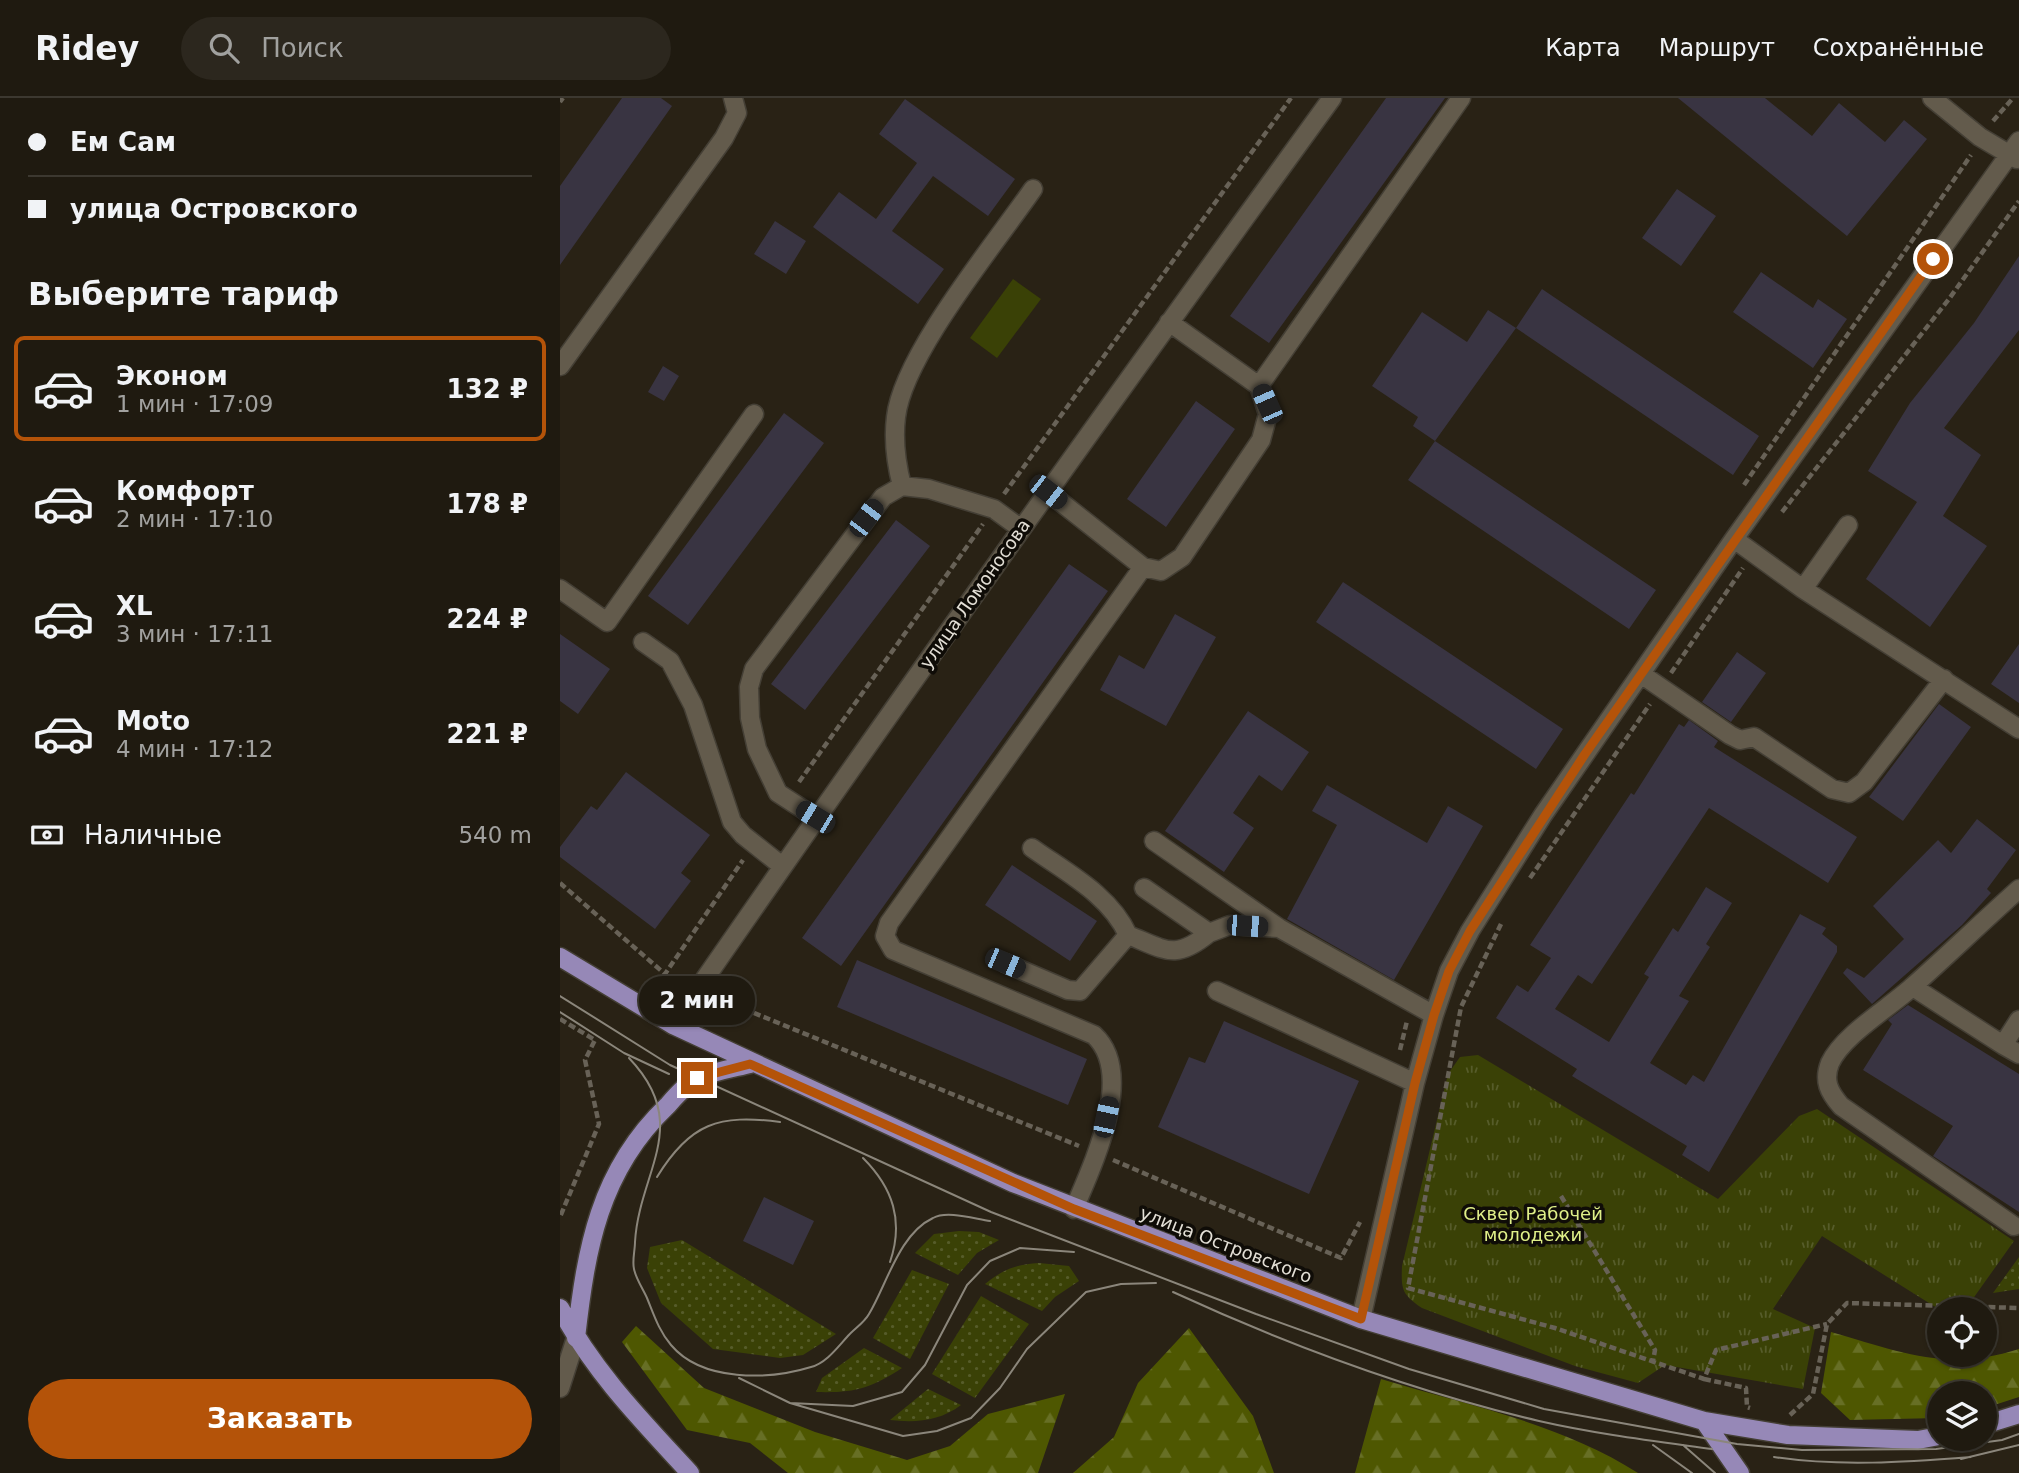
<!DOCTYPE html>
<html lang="ru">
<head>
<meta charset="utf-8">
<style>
  body { margin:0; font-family:"DejaVu Sans",sans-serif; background:#2c271e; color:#f1f3f6; height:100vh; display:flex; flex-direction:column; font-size:26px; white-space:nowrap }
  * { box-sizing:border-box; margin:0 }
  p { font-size:23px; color:#a1a19f }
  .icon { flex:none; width:38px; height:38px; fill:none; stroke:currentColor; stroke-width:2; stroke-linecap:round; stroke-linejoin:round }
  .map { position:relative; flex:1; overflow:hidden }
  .drawer { display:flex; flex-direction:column; background:#1f1a10; width:560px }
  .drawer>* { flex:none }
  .guide { display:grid; align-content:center; height:154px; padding:0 28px; background:#1f1a10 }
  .tools { position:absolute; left:1367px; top:1199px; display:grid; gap:14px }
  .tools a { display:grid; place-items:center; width:70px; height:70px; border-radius:50%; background:#1f1a10; box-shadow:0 2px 5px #0004,0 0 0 2px #3c3830; font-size:35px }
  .end { position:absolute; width:32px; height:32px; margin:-16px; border:9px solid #b45309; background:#fff; box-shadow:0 0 0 4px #fff }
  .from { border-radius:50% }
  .bubble { position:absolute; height:49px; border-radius:24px; background:#1f1a10; box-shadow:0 2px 5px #0004,0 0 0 2px #3c3830; font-size:23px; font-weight:600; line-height:49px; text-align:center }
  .car { position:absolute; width:21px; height:42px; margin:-21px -10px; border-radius:9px; box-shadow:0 0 5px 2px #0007; background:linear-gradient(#222 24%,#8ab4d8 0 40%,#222 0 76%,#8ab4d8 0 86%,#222 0) }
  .guide b { display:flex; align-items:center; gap:24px; height:66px; font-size:26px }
  .guide b+b { border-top:2px solid #3c3830 }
  .guide i { width:18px; height:18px; background:#f1f3f6 }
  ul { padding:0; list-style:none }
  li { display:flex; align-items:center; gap:21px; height:105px; margin:0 14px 10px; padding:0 14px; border:4px solid transparent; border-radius:10px }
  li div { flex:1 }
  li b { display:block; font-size:26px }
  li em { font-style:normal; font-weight:600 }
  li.on { border-color:#b45309 }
  li>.icon { width:63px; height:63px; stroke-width:1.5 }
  h2 { padding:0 28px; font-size:32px; line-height:84px }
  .pay { display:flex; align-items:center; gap:18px; height:77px; padding:0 28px; font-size:26px }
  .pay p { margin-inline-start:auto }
  .action { display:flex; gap:14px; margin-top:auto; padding:14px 28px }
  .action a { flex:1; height:80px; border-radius:42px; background:#b45309; color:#fff; font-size:28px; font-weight:600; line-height:80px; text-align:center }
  header { display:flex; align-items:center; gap:42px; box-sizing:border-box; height:98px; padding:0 35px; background:#1f1a10; border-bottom:2px solid #3c3830 }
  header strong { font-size:33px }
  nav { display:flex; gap:38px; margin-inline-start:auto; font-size:24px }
  .search { width:490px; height:63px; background:#2c271e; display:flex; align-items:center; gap:18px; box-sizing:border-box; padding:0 24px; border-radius:38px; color:#a1a19f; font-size:26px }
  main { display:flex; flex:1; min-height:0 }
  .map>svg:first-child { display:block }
  .grass { fill:url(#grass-dots) }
  .forest { fill:url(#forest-firs) }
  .park { fill:url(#park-tufts) }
  .pitch { fill:#3a4106 }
  .building { fill:#393442 }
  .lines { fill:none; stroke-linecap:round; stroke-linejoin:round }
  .minor-casing { stroke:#443f35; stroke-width:21 }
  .major-casing { stroke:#443f35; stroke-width:21 }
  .path { stroke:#686257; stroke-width:4.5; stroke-dasharray:7 3.5; stroke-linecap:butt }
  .minor { stroke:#635b4c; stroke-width:18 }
  .major { stroke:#9688b7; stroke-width:18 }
  .tram { stroke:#8b867b; stroke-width:2 }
  .route { stroke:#b45309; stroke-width:9 }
  .labels { text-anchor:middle; stroke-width:7; stroke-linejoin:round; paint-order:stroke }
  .street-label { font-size:18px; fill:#e3dfd6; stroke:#0f0c07 }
  .park-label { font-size:18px; fill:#dfef88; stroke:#0f0c07 }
</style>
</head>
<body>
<header>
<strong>Ridey</strong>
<div class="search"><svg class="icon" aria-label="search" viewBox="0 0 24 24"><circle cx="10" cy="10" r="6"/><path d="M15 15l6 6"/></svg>Поиск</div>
<nav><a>Карта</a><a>Маршрут</a><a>Сохранённые</a></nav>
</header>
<main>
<section class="drawer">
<div class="guide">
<b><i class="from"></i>Ем Сам</b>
<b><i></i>улица Островского</b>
</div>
<h2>Выберите тариф</h2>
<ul>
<li class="on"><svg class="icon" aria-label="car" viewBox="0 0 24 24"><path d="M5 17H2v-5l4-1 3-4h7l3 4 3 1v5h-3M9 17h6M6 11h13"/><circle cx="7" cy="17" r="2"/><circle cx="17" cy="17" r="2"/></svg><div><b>Эконом</b><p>1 мин · 17:09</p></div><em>132 ₽</em></li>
<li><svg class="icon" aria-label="car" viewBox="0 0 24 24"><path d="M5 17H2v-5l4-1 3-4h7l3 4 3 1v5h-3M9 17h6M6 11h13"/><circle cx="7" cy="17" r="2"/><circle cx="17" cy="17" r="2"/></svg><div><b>Комфорт</b><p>2 мин · 17:10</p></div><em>178 ₽</em></li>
<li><svg class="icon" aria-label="car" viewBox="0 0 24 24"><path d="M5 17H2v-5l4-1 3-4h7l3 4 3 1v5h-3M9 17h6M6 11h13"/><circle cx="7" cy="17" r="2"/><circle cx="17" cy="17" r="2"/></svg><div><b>XL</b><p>3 мин · 17:11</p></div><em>224 ₽</em></li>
<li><svg class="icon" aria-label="car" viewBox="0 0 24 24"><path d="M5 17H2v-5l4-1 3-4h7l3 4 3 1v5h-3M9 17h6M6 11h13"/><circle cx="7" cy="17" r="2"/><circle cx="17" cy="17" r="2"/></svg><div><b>Moto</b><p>4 мин · 17:12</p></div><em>221 ₽</em></li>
</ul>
<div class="pay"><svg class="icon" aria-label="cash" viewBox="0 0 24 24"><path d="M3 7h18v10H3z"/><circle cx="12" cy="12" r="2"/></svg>Наличные<p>540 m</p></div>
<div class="action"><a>Заказать</a></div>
</section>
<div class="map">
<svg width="1459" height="1375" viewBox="0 0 1459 1375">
  <defs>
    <pattern id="grass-dots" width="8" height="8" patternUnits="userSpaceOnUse" patternTransform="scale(1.75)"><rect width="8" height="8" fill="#3a4106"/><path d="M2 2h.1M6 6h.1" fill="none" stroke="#565c2a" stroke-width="1.8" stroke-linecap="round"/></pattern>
    <pattern id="forest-firs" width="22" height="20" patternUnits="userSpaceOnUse" patternTransform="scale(1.75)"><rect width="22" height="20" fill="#4e5701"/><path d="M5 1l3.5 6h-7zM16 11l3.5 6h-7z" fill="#676f25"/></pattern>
    <pattern id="park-tufts" width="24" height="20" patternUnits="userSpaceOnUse" patternTransform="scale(1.75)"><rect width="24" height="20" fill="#3a4106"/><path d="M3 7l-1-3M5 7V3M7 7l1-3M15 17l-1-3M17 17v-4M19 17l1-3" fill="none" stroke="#565c2a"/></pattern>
  </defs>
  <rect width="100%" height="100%" fill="#292215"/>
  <path class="grass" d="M399 1133 419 1134 439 1142 417 1155 398 1177 355 1155 374 1136Z
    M122 1142 276 1236 243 1257 220 1260 153 1251 101 1205 87 1170 90 1149Z
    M1459 1159V1191L1433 1195Z
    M479 1165 509 1168 519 1183 495 1199 482 1213 425 1186C442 1172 456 1166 479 1165Z
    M352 1172 389 1186 350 1261 313 1240Z
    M421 1198 469 1226 415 1300 372 1276Z
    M304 1250 342 1270C310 1291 294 1295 256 1294L262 1280Z
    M368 1291 401 1307C380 1323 356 1325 330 1322Z"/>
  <path class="forest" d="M76 1228 144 1290 255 1334 347 1362 390 1348 428 1316 505 1296 478 1375H228L190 1345 127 1332 62 1244Z
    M629 1230 693 1318 714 1375H513L554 1339 578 1285Z
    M1271 1234C1340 1254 1387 1274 1459 1251V1299L1425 1310 1424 1295H1379V1320L1290 1322 1261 1295Z
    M821 1281C907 1307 1002 1326 1078 1375H795Z"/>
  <path class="park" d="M918 957 1158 1101 1239 1018 1257 1011 1454 1143 1412 1202 1377 1210 1262 1138 1213 1211 1255 1230 1243 1291 1105 1267 1078 1285 1015 1268 862 1210C842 1196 841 1192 842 1168L888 976 900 959Z"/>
  <path class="pitch" d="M453 181 481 201 437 260 410 240Z"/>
  <path class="building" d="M62 0H101L112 8 0 167V88Z
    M826 0H885L709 245 670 218Z
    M1118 0H1205L1252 38 1279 5 1325 44 1344 22 1367 41 1287 138Z
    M345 1 455 81 428 118 373 78 332 133 384 171 358 206 253 129 279 94 316 121 357 65 319 36Z
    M1117 91 1156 118 1121 168 1082 140Z
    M215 123 246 143 226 176 194 156Z
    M1459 158V232L1384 330 1421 357 1383 418 1427 448 1370 529 1306 481 1357 404 1308 373 1350 305 1414 225Z
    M1201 174 1253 210 1258 201 1287 221 1253 270 1173 214Z
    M982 191 1199 338 1173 377 956 230Z
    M928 212 956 230 875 343 853 328 858 319 812 288 862 214 907 244Z
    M103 268 119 278 104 303 88 294Z
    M636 303 675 331 606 429 567 401Z
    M224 315 264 345 128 527 88 498Z
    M875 343 1096 492 1069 531 848 382Z
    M336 422 370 448 245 612 211 586Z
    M509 466 548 493 281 868 242 840Z
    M783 484 1003 631 976 671 756 524Z
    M615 516 656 539 606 628 540 592 559 557 584 571Z
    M0 536 50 571 18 616 0 603Z
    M1459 546V605L1431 586Z
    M1177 554 1206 575 1171 624 1142 604Z
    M1379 606 1411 629 1343 723 1309 699Z
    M688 613 749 654 722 693 699 677 673 715 694 730 664 774 605 733Z
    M1129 622 1158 643 1154 649 1297 739 1268 785 1149 710 1032 886 1018 877 995 911 1049 944 1089 879 1084 876 1113 830 1118 834 1146 789 1172 805 1146 846 1150 849 1119 898 1129 903 1090 965 1126 987 1133 977 1144 984 1240 816 1266 830 1262 836 1277 848V854L1149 1074 1122 1057 1127 1048 1012 978 1017 971 936 920 957 887 968 894 991 860 970 847 1071 695 1074 697 1119 626 1124 629Z
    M66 674 150 737 121 775 131 783 95 831 0 759V749L31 708 37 712Z
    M767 687 867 745 888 708 923 728 834 882 727 821 777 727 752 713Z
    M1417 721 1456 752 1427 791 1431 795 1402 827 1312 906 1283 875 1287 870 1304 880 1344 841 1313 808 1378 742 1391 755Z
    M452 767 537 823 510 863 425 807Z
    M297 862 527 961 508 1007 277 909Z
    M1348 907 1459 976V1114L1373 1058 1393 1028 1303 972 1332 926 1328 922Z
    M664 923 799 983 749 1096 598 1029 629 959 645 965Z
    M204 1099 254 1123 233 1167 183 1143Z"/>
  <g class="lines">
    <defs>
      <path id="minor" d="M1372 0 1420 39 1457 61
        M0 268 164 40 177 15 173 0
        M699 288 901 0
        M488 394 583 469 601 473 622 459 701 342 708 316 699 288 609 224
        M460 430 434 411 369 391 342 388C336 365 333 343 336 319 343 257 435 146 473 91
        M1174 441 1243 491 1459 631
        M0 491 47 524 194 316
        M1243 491 1288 427
        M83 544 110 563 133 607 172 724 183 737 222 768
        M1081 576 1170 637 1180 642 1194 639 1272 691 1289 695 1304 684 1384 581
        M255 719 218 695 197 651 190 620 189 589 194 571 323 399 342 388
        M594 743 719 830
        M472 750C507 775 550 797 568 837 606 852 615 863 649 835
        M584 790 649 835 670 827 719 830 874 917
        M445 865 508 892 520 893 568 837
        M1353 889 1443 947
        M657 893 855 985
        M1459 922 1443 947 1459 956
        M113 927C328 615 549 307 772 0
        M514 1111C533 1066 576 976 534 937L333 852 325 838 329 825 583 469
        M1454 1128 1281 1008C1269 994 1263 983 1270 965 1283 937 1329 910 1352 889 1388 857 1423 823 1459 791
        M801 1221 855 985 874 917 889 873 910 833 983 717 1174 441 1459 43
        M0 1290 16 1240"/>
      <path id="major" d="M0 859 113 927 453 1085 801 1221 1144 1323 1228 1337 1358 1342 1379 1338
        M0 1210C33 1273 82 1323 130 1375
        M16 1240C26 1151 39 1073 107 1008 116 998 127 985 139 980 155 973 174 970 190 966
        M1144 1323 1180 1375
        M1424 1327 1459 1316"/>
    </defs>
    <use href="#minor" class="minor-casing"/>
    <use href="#major" class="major-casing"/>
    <path class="path" d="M0 4 3 0
      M1433 23 1453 0
      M1184 387 1411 57
      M444 396 731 0
      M1222 414 1389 201 1459 103
      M1111 575 1183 470
      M239 684 423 426
      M970 780 1090 606
      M0 785 105 876 183 762
      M941 826 901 909 848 1190 995 1230 1144 1281 1156 1252 1267 1226
      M105 876 121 884
      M155 899 519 1048
      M0 921 35 942 25 962 39 1026 0 1119
      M840 952 847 923
      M553 1062 781 1160 800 1124
      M1001 1098 1095 1252 1093 1263
      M1144 1281 1186 1290 1187 1309 1190 1310
      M1230 1317 1253 1296 1267 1226 1287 1205 1459 1210"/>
    <use href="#minor" class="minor"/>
    <use href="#major" class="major"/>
    <path class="tram" d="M0 898 110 967 431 1114 696 1216 849 1271 984 1311 1177 1346 1242 1352 1376 1351 1442 1342 1459 1336
      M0 914 64 955 109 976
      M69 960C133 1027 79 1073 75 1144 75 1152 72 1163 74 1171 76 1181 83 1191 87 1200 94 1217 99 1233 111 1247 142 1284 209 1282 251 1269 266 1265 277 1250 287 1239 294 1231 304 1225 309 1216 327 1186 339 1136 373 1120 387 1112 415 1121 430 1123
      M303 1060C333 1090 344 1123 330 1164
      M97 1079C130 1025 159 1016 220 1024
      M613 1194C730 1248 853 1293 979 1323 1036 1336 1094 1343 1152 1351
      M179 1280 230 1305 293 1308 342 1294 365 1267 407 1187 430 1163 460 1150 514 1154
      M230 1305 343 1338 377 1333 411 1320 440 1290 467 1251 526 1194 561 1186 596 1185
      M1093 1347 1132 1375
      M1123 1347 1155 1375
      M1214 1359C1279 1369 1346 1364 1411 1359
      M1401 1361 1459 1347"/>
  </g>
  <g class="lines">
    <path class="route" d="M137 980 190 966 514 1111 801 1221 855 985 874 917 889 873 910 833 1025 656 1373 161"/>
  </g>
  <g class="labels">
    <g class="street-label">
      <text transform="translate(415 496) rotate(-55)" y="6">улица Ломоносова</text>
      <text transform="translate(666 1147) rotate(21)" y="6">улица Островского</text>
    </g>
    <g class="park-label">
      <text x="973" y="1122">Сквер Рабочей<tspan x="973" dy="21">молодежи</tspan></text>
    </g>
  </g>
</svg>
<div class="tools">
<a><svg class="icon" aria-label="locate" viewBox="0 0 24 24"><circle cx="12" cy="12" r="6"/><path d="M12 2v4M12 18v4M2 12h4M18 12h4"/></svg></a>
<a><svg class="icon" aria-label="layers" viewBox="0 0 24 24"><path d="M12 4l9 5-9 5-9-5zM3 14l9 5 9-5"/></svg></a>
</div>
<i class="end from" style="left:1373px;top:161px"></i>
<i class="end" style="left:137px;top:980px"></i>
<div class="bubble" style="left:79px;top:878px;width:116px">2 мин</div>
<i class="car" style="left:707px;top:306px;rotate:336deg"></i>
<i class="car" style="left:488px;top:394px;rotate:128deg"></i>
<i class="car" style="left:306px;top:420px;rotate:37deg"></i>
<i class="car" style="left:255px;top:719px;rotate:301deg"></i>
<i class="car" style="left:687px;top:828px;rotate:94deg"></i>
<i class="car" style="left:445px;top:865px;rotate:113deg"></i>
<i class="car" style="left:546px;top:1019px;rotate:12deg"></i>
</div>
</main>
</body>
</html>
